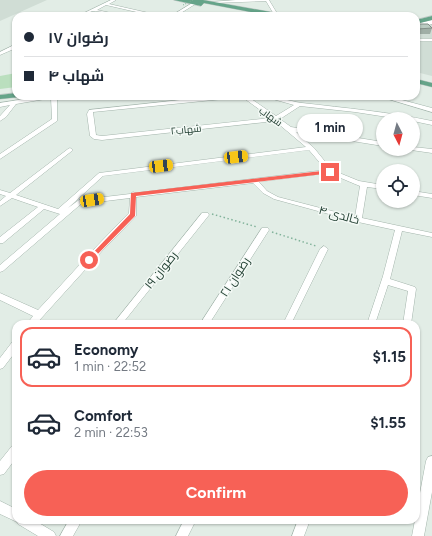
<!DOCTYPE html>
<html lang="en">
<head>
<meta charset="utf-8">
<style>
  body { margin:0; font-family:Figtree,Cairo,sans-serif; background:#f6f6f7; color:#1f2937; height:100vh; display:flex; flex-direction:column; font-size:15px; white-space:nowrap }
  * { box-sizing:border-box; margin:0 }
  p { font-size:13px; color:#747a83 }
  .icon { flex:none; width:22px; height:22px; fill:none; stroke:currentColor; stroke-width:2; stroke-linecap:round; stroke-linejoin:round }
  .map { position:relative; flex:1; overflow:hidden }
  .drawer { position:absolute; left:12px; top:320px; width:408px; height:204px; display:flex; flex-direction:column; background:#fff; border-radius:12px; box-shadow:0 1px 3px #0004 }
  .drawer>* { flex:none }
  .banner { position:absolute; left:12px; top:12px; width:408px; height:88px; border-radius:12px; box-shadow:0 1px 3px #0004; display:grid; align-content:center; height:88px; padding:0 12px; background:#fff }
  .needle { width:26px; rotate:174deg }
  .buttons { position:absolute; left:376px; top:112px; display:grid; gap:8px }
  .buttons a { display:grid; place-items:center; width:44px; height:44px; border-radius:50%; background:#fff; box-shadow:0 1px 3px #0004; font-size:20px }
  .end { position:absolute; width:18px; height:18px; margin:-9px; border:5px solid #f76156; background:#fff; box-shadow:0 0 0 2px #fff }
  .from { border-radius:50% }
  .bubble { position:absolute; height:28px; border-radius:14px; background:#fff; box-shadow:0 1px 3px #0004; font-size:13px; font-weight:700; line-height:28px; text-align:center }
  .car { position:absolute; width:12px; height:24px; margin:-12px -6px; border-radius:5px; box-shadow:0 0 3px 1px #0007; background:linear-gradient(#f5c518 24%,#345 0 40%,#f5c518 0 76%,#345 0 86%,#f5c518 0) }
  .banner b { display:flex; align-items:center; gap:14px; height:38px; font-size:15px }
  .banner b+b { border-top:1px solid #e0e1e3 }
  .banner i { width:10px; height:10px; background:#1f2937 }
  ul { padding:7px 0 0; list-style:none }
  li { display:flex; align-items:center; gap:12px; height:60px; margin:0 8px 6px; padding:0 4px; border:2px solid transparent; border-radius:12px }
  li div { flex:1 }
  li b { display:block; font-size:15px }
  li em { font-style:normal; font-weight:700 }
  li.active { border-color:#f76156 }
  li>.icon { width:36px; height:36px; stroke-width:1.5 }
  .button { display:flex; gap:8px; margin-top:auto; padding:8px 12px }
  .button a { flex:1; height:46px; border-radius:24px; background:#f76156; color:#fff; font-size:16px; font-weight:700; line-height:46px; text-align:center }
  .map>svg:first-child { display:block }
  .built { fill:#d0ddd5 }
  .green { fill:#badfbe }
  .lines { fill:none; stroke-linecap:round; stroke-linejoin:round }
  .service-casing { stroke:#a4b5ac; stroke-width:2.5 }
  .minor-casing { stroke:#a4b5ac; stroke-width:1 }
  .tertiary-casing { stroke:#a4b5ac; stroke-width:1 }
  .primary-casing { stroke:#c1c9c6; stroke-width:1 }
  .path { stroke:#81b29a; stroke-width:1.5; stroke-dasharray:1.5 2.5; stroke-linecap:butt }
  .service { stroke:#fff; stroke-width:2 }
  .minor { fill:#fff; fill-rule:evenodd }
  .tertiary { fill:#fff; fill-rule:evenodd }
  .primary { fill:#65a489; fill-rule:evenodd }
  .path-bridge { stroke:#81b29a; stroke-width:1; stroke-dasharray:1 1.5; stroke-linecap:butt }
  .wall { fill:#a0afa6 }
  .building { fill:#bacbc1; stroke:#828e87 }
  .route { fill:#f76156 }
  .labels { text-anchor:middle; stroke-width:3; stroke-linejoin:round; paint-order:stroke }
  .far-street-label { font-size:10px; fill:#213f32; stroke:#f3f9f5 }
  .street-label { font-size:12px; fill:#213f32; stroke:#f3f9f5 }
</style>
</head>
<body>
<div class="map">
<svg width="432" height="536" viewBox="0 0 432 536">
  <rect width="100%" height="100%" fill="#e2ede6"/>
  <path class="built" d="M0 0H47L0 21Z
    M432 18V76L416 72V27Z"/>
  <path class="green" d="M16 73V87L0 89V76Z"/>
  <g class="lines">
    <defs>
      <path id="service" d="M416 40H432"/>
      <path id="minor" d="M111 0H116L109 4 162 16H154L106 5 97 10 125 16C116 16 99 10 93 11 88 12 84 16 78 16Z
        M236 0H269L278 15 275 16 266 1 213 3 211 2Z
        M194 2 197 3 176 16H171Z
        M14 45H16V48L0 55V52Z
        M44 96H57V121L0 159V154L52 119 51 98 16 104 6 117 0 121V116L10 105 0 107V103Z
        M217 96H236L233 98 93 112 96 135 102 136 271 118 241 96H247L276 116 294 105 262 96C276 96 288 101 302 103 345 108 389 112 432 121V125L413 121V119H400L355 112 300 106 280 119 291 127 383 142V146L296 132 314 148 332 170 359 181 383 185V189L367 187 362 218 432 233V237L402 231 390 279 415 287 416 289 411 324H403L408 291 388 285 375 324H367L383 276 395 230 358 222 274 199 263 193 253 183 136 197V216L102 251 36 324H27L33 316 0 300V293L38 310 96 247 129 213 130 198 81 204 3 271 0 272V265L60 214 44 209 3 243H0V237L38 207 12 198 0 206V201L6 196 0 194V190L10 193 68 149 70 148 73 150 16 195 58 209 99 173 306 147 275 121 102 140 94 139 90 136 87 114 89 110ZM309 150 326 170 136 193 133 192 130 194 79 200 68 208 103 176ZM329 173 355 184 360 186 355 217 278 197 267 191 259 182Z
        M378 96H387L432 108V112Z
        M413 147 432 149V153L411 150 410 149H413Z
        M413 191 432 194V198L413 195Z
        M202 213H208L209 215 122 324H113Z
        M262 228H268L269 230 209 324H200Z
        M324 246 328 249 291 324H283L320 249Z
        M16 340V351L3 368 0 369V358L13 341Z
        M16 445V458L4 474 0 475V461L12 446Z
        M432 456V492L424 536H412L426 461 428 457Z
        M0 501 16 509V520H34L54 532 56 536H38L18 524 17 522 0 514Z
        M69 520H82L73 536H60Z
        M184 520H196L188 536H176Z
        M298 520H310L304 536H292Z"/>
      <path id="tertiary" d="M432 20V24L416 28V24Z"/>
      <path id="primary" d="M174 0H203L282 14 285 16H272L204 3 201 6Z
        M432 16V20L416 24V20Z
        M416 79 432 83V87L416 83Z
        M16 93V96L19 97 0 99V95Z"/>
    </defs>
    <use href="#service" class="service-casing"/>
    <use href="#minor" class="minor-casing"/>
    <use href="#tertiary" class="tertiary-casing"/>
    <use href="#primary" class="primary-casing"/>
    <path class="path" d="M212 214 257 227
      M272 232 316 246"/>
    <use href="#service" class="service"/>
    <use href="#minor" class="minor"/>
    <use href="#tertiary" class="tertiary"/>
    <use href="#primary" class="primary"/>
    <path class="path-bridge" d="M183 5 193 0"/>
  </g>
  <path class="wall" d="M416 24 432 28 430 34H416Z"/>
  <path class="building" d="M416 24H428L432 28 418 29 416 26Z"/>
  <path class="route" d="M330 170 332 172V173L136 196 135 216 91 261 89 262 86 260 130 214 131 193Z"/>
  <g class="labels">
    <g class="far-street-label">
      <text transform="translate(271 116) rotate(35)" y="4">شهاب</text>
      <text transform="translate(186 129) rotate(-6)" y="4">شهاب۲</text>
    </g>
    <g class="street-label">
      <text transform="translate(339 215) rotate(15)" y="4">خالدی ۴</text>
      <text transform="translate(161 270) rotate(-51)" y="4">رضوان ۱۹</text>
      <text transform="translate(235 277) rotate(-57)" y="4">رضوان ۲۱</text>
    </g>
  </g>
</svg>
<div class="buttons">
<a><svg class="needle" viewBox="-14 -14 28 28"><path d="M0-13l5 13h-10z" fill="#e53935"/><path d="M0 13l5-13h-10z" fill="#747a83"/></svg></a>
<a><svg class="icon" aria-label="locate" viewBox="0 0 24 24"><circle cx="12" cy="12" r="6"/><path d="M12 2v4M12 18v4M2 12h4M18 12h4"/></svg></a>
</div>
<i class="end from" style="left:89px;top:260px"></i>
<i class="end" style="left:330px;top:172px"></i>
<div class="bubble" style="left:297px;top:114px;width:66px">1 min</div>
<i class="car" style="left:236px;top:157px;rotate:83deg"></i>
<i class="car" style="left:161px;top:166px;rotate:83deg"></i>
<i class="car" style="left:92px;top:200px;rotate:81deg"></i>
<div class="banner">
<b><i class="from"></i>رضوان ۱۷</b>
<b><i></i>شهاب ۴</b>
</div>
<section class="drawer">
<ul>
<li class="active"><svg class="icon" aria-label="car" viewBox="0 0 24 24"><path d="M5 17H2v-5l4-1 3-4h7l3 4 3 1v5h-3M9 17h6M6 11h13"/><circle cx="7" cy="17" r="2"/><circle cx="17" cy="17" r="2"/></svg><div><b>Economy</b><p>1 min · 22:52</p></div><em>$1.15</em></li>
<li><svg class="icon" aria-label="car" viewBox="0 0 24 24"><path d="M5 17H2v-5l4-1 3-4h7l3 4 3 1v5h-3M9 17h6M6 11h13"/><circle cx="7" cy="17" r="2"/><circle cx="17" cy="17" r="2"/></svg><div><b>Comfort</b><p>2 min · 22:53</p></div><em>$1.55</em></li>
</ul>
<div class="button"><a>Confirm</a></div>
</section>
</div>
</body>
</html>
